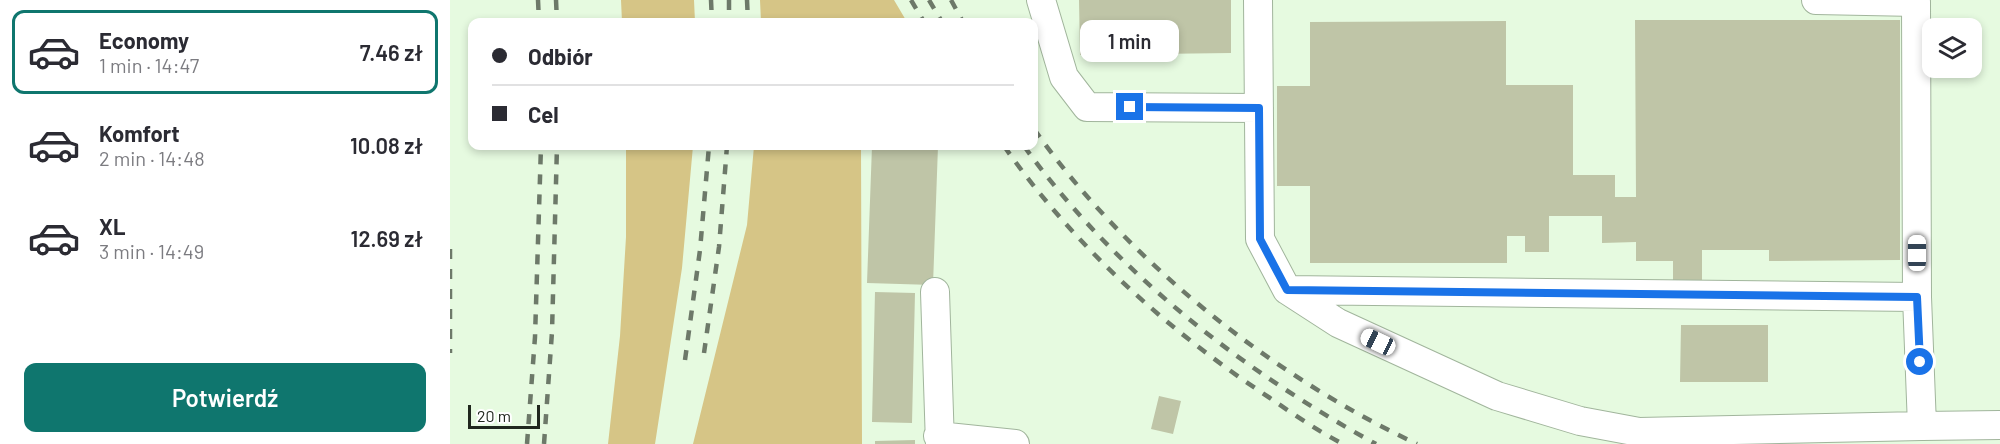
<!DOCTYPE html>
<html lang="pl">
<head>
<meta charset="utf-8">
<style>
  body { margin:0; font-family:Barlow,sans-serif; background:#f7f7f7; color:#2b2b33; height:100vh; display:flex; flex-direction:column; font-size:22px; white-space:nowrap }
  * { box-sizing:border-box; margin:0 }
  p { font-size:20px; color:#7c7c81 }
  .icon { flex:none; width:33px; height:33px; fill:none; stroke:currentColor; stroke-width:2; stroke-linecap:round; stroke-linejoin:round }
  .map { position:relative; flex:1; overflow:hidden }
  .drawer { display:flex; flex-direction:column; background:#fff; width:450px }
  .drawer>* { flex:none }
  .top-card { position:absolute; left:18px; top:18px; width:570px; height:132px; border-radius:12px; box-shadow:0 3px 9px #0003; display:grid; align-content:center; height:132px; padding:0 24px; background:#fff }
  .controls { position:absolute; left:1472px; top:18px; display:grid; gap:12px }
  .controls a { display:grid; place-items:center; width:60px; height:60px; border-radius:12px; background:#fff; box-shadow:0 3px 9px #0003; font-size:30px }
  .scale { position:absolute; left:18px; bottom:15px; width:72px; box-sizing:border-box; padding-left:6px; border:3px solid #20271e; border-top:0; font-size:16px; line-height:21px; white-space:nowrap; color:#20271e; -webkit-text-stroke:4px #fff; paint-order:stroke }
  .end { position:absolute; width:27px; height:27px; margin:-14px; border:8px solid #1a73e8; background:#fff; box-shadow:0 0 0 3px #fff }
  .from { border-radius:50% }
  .bubble { position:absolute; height:42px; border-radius:12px; background:#fff; box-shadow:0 3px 9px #0003; font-size:20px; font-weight:600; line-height:42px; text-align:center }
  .car { position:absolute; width:18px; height:36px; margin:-18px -9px; border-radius:8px; box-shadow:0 0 4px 2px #0007; background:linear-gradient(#fff 24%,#345 0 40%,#fff 0 76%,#345 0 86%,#fff 0) }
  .top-card b { display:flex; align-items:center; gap:21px; height:57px; font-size:22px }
  .top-card b+b { border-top:2px solid #e1e1e2 }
  .top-card i { width:15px; height:15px; background:#2b2b33 }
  ul { padding:10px 0 0; list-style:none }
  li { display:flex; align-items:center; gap:18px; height:84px; margin:0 12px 9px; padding:0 12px; border:3px solid transparent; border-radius:12px }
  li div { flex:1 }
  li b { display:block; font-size:22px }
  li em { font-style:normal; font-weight:600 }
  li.on { border-color:#0f766e }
  li>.icon { width:54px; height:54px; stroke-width:1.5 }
  .primary-button { display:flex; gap:12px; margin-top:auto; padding:12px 24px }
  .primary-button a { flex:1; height:69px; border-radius:12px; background:#0f766e; color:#fff; font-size:24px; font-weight:600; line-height:69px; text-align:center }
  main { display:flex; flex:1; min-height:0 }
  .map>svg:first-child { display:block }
  .green { fill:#d6c586 }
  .building { fill:#bfc5a7 }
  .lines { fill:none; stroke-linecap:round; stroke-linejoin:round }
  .minor-casing { stroke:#a1b59c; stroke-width:30 }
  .minor { stroke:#fff; stroke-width:28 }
  .rail { stroke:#6d7969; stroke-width:4.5; stroke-dasharray:10 10; stroke-linecap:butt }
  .route { stroke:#1a73e8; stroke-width:8 }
</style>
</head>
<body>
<main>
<section class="drawer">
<ul>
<li class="on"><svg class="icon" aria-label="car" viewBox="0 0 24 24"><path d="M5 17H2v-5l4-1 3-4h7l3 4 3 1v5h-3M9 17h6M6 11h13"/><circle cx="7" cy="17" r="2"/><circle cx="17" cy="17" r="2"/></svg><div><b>Economy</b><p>1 min · 14:47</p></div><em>7.46 zł</em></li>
<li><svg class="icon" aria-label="car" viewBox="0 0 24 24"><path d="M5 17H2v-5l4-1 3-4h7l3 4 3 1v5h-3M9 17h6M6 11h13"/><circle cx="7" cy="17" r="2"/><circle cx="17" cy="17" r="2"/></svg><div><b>Komfort</b><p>2 min · 14:48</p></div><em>10.08 zł</em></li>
<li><svg class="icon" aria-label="car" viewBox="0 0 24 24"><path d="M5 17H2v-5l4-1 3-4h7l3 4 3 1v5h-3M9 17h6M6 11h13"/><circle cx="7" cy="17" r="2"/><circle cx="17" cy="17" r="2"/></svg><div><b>XL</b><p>3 min · 14:49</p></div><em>12.69 zł</em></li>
</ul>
<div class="primary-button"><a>Potwierdź</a></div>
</section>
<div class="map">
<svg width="1550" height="444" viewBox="0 0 1550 444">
  <rect width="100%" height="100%" fill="#e6fae0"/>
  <path class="green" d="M171 0H244L245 22H172Z
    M310 0H444L457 22H311Z
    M176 146H243L232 268 205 444H158L170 336 176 237Z
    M304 146H411L412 444H243L297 225Z"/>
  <path class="building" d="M629 0H781V53L630 55Z
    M1185 20H1450V260L1319 261V250H1252V291L1223 281V261H1186V242L1152 243V216H1099V252H1075V236H1057V263H860V186H827V86H860V22L1056 21V85H1123V175H1165V197H1186Z
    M422 146H488L483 285 417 283Z
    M425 292 465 293 462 423 422 422Z
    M1231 325H1318V382H1230Z
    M709 396 731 401 723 434 701 429Z
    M465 440V444H425V441Z"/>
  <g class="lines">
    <defs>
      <path id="minor" d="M591 0 614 77 637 107 809 108
        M808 0 810 239 837 290 888 323 1047 396 1130 421 1189 432 1472 426 1467 297 1466 2 1366 0
        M837 290 1467 297
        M485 292 490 444
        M1472 426 1550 425
        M488 436 565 444"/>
    </defs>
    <use href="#minor" class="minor-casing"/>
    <use href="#minor" class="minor"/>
    <path class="rail" d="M88 0 89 22
      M106 0 107 22
      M261 0 262 22
      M279 0V22
      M297 0 298 22
      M461 0 474 22
      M479 0 492 22
      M501 0 513 22
      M584 129C676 260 822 376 967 444
      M554 146C624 246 718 331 820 398 843 414 868 431 893 444
      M574 146C664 271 791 370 926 444
      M0 249V353
      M254 353 269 247 277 146
      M235 360 250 250 259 146
      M77 444 85 337 91 146
      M94 444 102 332 107 146"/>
  </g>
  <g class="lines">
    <path class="route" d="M680 107 809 108 810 239 837 290 1467 297 1470 362"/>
  </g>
</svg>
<div class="controls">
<a><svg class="icon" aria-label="layers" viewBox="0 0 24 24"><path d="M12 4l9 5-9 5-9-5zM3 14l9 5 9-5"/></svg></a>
</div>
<div class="scale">20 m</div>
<i class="end from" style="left:1470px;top:362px"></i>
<i class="end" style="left:680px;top:107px"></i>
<div class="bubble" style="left:630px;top:20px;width:99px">1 min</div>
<i class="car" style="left:1467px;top:253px;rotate:0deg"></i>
<i class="car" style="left:928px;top:342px;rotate:295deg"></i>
<div class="top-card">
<b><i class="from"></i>Odbiór</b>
<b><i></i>Cel</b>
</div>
</div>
</main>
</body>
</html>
